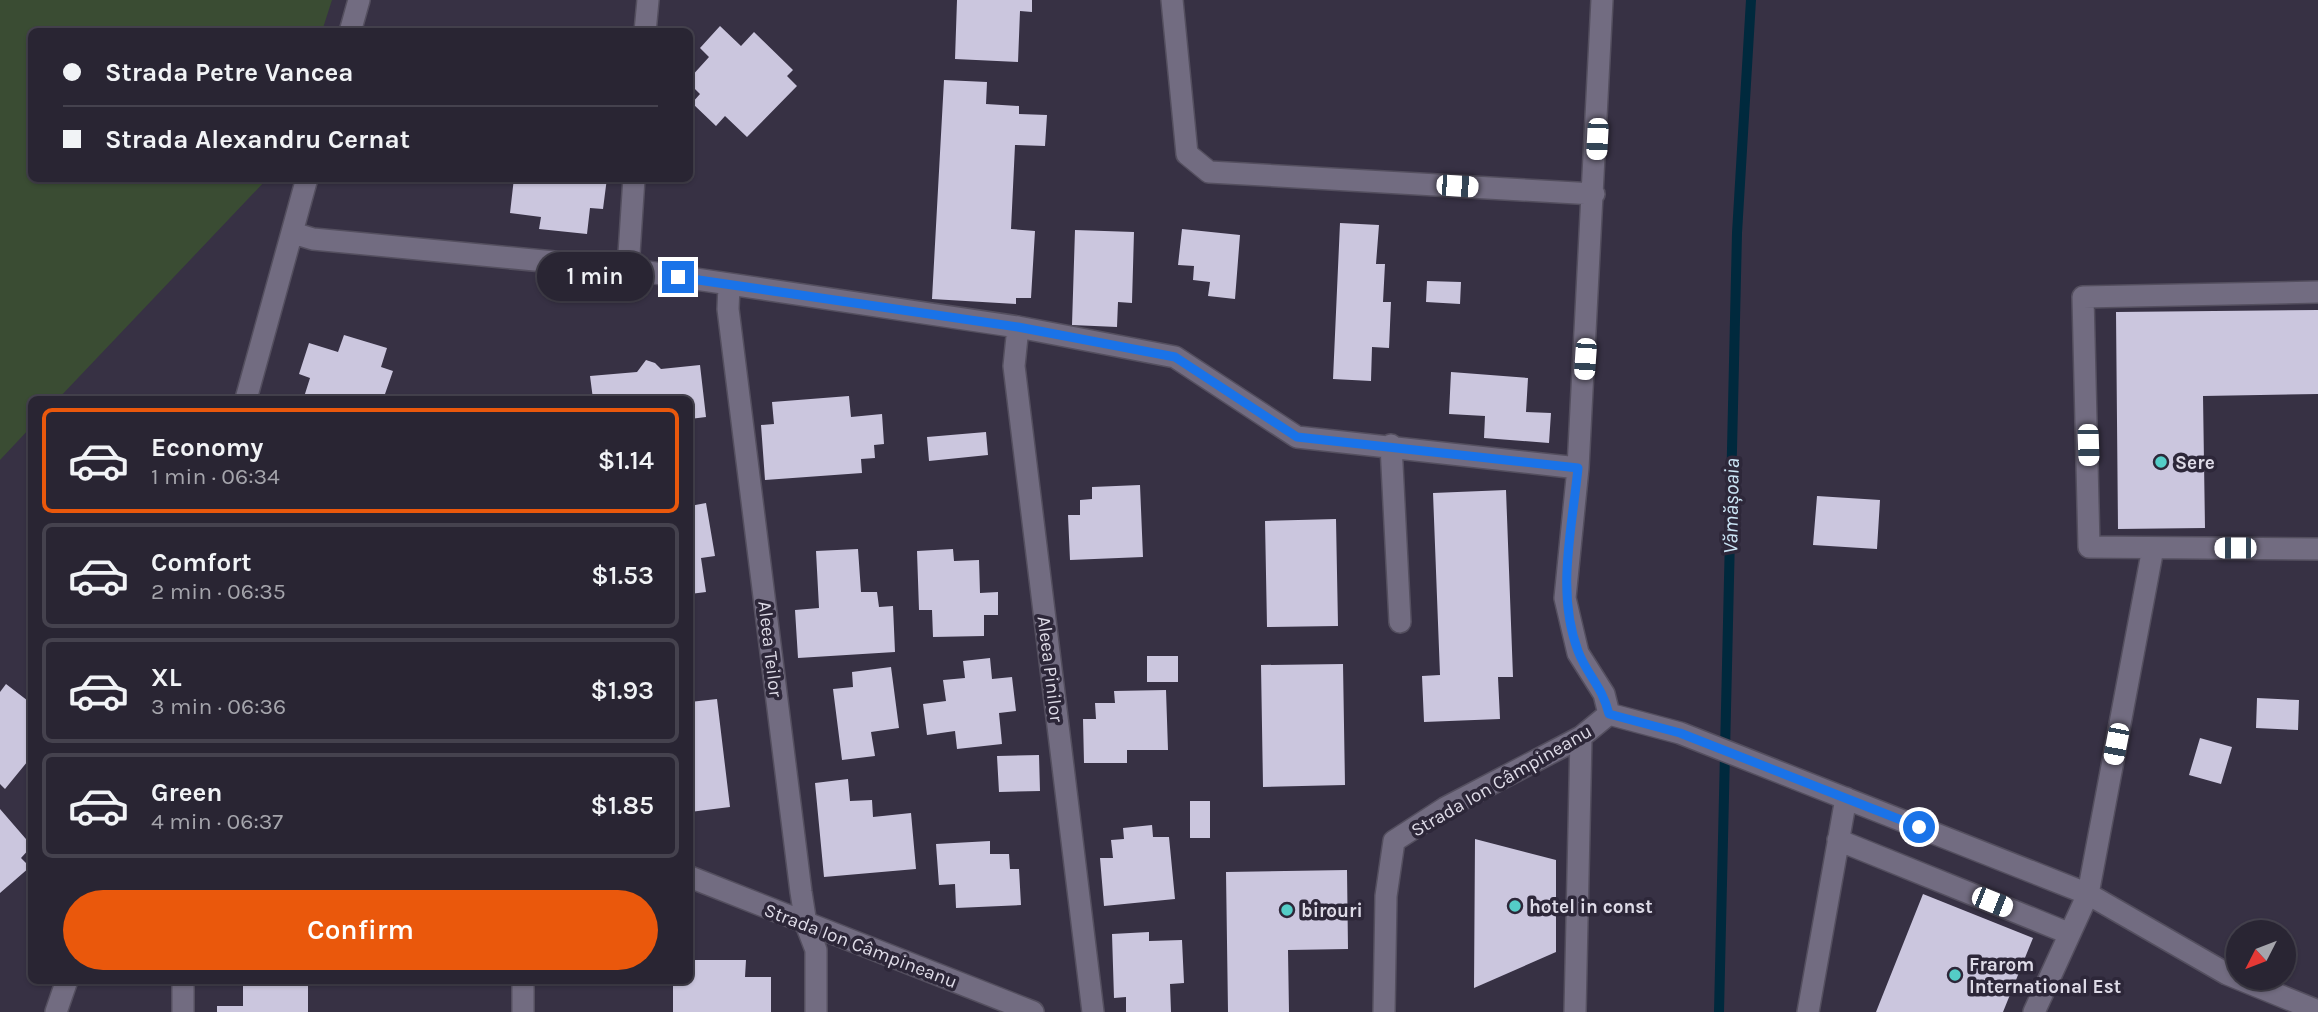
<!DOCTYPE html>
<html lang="en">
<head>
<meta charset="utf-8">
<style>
  body { margin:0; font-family:Karla,sans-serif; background:#312d3b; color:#f1f3f6; height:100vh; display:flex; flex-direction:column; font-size:26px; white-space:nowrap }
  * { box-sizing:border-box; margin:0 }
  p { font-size:23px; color:#a5a5ac }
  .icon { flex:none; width:38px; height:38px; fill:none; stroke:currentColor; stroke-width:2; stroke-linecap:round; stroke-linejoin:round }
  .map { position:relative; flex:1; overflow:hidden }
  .sheet { position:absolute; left:28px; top:396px; width:665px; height:588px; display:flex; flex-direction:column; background:#292533; border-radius:10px; box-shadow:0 2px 5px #0004,0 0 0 2px #45424e }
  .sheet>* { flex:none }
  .guide { position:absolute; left:28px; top:28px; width:665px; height:154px; border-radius:10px; box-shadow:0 2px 5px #0004,0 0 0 2px #45424e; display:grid; align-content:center; height:154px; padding:0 35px; background:#292533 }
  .needle { width:46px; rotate:228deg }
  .tools { position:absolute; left:2226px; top:920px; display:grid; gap:14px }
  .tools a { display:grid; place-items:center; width:70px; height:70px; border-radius:50%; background:#292533; box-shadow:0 2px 5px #0004,0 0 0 2px #45424e; font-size:35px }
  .end { position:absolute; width:32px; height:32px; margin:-16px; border:9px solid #1a73e8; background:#fff; box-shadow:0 0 0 4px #fff }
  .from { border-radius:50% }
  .bubble { position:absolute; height:49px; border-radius:24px; background:#292533; box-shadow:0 2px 5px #0004,0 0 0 2px #45424e; font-size:23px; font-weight:600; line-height:49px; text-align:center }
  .car { position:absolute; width:21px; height:42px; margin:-21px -10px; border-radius:9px; box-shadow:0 0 5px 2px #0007; background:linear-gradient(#fff 24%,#345 0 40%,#fff 0 76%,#345 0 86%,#fff 0) }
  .guide b { display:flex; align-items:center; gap:24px; height:66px; font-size:26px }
  .guide b+b { border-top:2px solid #45424e }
  .guide i { width:18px; height:18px; background:#f1f3f6 }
  ul { padding:12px 0 0; list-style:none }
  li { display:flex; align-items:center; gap:21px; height:105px; margin:0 14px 10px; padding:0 21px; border:4px solid #45424e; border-radius:10px }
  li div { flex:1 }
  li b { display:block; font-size:26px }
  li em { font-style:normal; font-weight:600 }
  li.on { border-color:#ea580c }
  li>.icon { width:63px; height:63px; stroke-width:1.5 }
  .cta { display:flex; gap:14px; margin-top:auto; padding:14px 35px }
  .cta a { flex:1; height:80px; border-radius:42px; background:#ea580c; color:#fff; font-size:28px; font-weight:600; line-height:80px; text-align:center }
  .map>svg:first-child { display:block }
  .green { fill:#3a4c33 }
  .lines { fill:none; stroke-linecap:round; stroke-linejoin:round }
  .stream { stroke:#00293d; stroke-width:10 }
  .building { fill:#cbc6de }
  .minor-casing { stroke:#544f5f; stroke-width:24 }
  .minor { stroke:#726c81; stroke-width:21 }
  .route { stroke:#1a73e8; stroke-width:9 }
  .poi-dot { fill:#54cdc7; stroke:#2d2739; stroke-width:2.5 }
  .labels { text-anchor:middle; stroke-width:7; stroke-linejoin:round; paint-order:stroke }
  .poi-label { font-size:19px; font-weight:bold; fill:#dedbe7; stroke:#2d2739; text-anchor:start }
  .street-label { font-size:19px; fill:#dedbe7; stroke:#2d2739 }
  .water-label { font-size:21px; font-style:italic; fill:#cce6f6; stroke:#2d2739 }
</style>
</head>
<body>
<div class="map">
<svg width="2318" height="1012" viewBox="0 0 2318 1012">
  <rect width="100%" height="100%" fill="#373144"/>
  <path class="green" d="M0 0H332L322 31 32 32V178L267 179 58 399H32L31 427 0 460Z"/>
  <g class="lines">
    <path class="stream" d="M1719 1012 1737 233 1751 0"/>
  </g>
  <path class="building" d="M957 0H1032V12L1020 11 1018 62 955 59Z
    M720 26 741 46 754 32 793 70 787 76 797 86 747 137 725 116 716 126 692 103 700 94 690 84V78L709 57 700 48Z
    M944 80 987 82 986 104 1019 106V114L1047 115 1045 146 1015 145 1011 229 1035 231 1031 298H1016V304L932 299Z
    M514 178H607L603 209 590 208 587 234 539 229 541 217 510 213Z
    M1340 223 1379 225 1376 264H1385L1383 302H1391L1389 348 1372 347 1371 381 1333 379Z
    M1182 229 1240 235 1235 299 1208 296 1210 282 1193 280 1194 266 1178 265Z
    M1075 230 1134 232 1132 303 1118 302 1117 327 1072 325Z
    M1427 281 1461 282 1460 304 1426 302Z
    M2318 310V394L2203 396 2205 528 2118 529 2116 312Z
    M344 335 387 348 381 367 393 371 385 394 399 399 304 397 310 378 299 374 309 343 338 352Z
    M646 360 655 363 661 369 700 365 706 417 690 419V399H593L590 376 637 372Z
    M1451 372 1528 378 1526 412 1551 413 1549 443 1484 438 1485 416 1449 414Z
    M849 396 851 417 882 414 884 444 874 445 875 458 861 459 862 473 765 480 761 425 774 424 772 402Z
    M986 432 988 455 929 461 927 437Z
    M1140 485 1143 557 1070 560 1068 515H1080V500L1092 499V487Z
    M1506 490 1513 677H1498L1500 719 1424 722 1422 676 1440 675 1433 493Z
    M1817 496 1880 500 1877 549 1813 545Z
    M706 503 715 556 701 558 706 592 690 594V506Z
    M1336 519 1338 626 1267 627 1265 521Z
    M858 549 861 592H877L879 607 893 606 895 652 798 658 795 610 819 608 816 551Z
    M953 549 954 561 979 560 980 593 998 592V615H984V636L933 637 932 610H919L917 551Z
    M1147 656H1178V682H1147Z
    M990 658 992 679 1012 677 1016 711 999 713 1002 744 957 749 955 731 927 735 923 704 946 701 943 680 965 678 963 661Z
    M1343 664 1345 785 1263 787 1261 665Z
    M891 667 899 728 871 732 875 756 842 760 833 689 853 687 852 672Z
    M6 684 32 704V756L5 789 0 784V692Z
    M1166 690 1168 750H1127V763H1084L1083 719H1096L1095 703H1115L1114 691Z
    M2257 698 2299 700 2298 730 2256 728Z
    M717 699 730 807 690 812V702Z
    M2200 738 2232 747 2221 784 2189 775Z
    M1039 755 1040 791 999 792 997 756Z
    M848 779 850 801 872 800 873 817 911 813 916 869 824 877 815 783Z
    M1190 801H1210V838H1190Z
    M0 809 32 846 21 858 30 867 0 893Z
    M1152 825 1153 837H1169L1175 899 1104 906 1100 858H1113L1111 840 1124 839 1123 828Z
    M1475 839 1556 860V952L1474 988Z
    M990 841V854H1009L1010 869H1019L1021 905 956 908 955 884 939 885 936 844Z
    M1347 870 1348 949 1288 950 1289 1012H1228L1226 872Z
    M1923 894 2033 938 2003 1012H1876Z
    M1149 932V941L1182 940 1184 983 1170 984 1171 1012H1126V997L1114 998 1112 934Z
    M690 960H746L745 977H771V1012H673V980H690Z
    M243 983 308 984V1012H217V1006H243Z"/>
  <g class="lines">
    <defs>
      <path id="minor" d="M1172 0 1187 154 1209 172 1594 194
        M1602 0 1578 468 1565 598 1578 653 1604 694 1609 714
        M350 32 359 0
        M645 32 648 0
        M293 233 313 239 628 269 1018 327 1175 357 1297 437 1578 468
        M628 269 634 178
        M729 285 728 309 801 892 806 924 816 950V1012
        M2318 292 2083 297 2089 547 2318 549
        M1018 327 1014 366 1093 1012
        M246 399 307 178
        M1391 445 1400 622
        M1609 714 1680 733 2088 894 2227 974 2318 1011
        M1838 840 2068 933
        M690 877 1033 1012
        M523 980V1012
        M56 1012 67 980
        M183 1012V980
        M1384 1012 1386 896 1394 841 1445 808 1581 737 1609 714
        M1575 1012 1581 737
        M1808 1012 1846 798
        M2034 1012 2088 894 2153 548"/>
    </defs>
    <use href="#minor" class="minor-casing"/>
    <use href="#minor" class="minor"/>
  </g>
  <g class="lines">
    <path class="route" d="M678 277 1018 327 1175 357 1297 437 1578 468C1572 529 1556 593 1578 651 1587 675 1602 686 1609 714L1680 733 1919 827"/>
  </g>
  <g class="poi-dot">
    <circle cx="2161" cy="462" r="7"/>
    <circle cx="1515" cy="906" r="7"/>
    <circle cx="1287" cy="910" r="7"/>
    <circle cx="1955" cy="975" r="7"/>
  </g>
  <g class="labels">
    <g class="poi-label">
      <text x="2175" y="469">Sere</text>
      <text x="1529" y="913">hotel in const</text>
      <text x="1301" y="917">birouri</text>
      <text x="1969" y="971">Frarom<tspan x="1969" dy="22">International Est</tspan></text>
    </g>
    <g class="street-label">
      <text transform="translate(771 649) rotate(83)" y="7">Aleea Teilor</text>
      <text transform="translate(1051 669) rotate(83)" y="7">Aleea Pinilor</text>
      <text transform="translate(1501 780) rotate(-30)" y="7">Strada Ion Câmpineanu</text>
      <text transform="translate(861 945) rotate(21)" y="7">Strada Ion Câmpineanu</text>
    </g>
    <g class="water-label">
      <text transform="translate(1731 506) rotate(-89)" y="7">Vămășoaia</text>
    </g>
  </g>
</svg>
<div class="tools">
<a><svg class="needle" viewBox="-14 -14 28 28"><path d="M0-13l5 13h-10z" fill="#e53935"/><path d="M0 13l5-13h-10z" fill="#a5a5ac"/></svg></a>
</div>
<i class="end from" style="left:1919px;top:827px"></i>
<i class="end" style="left:678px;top:277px"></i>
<div class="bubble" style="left:537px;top:252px;width:116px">1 min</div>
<i class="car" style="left:1597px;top:139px;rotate:183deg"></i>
<i class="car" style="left:1457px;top:186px;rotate:94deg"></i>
<i class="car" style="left:1585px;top:359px;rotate:184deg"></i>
<i class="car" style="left:2088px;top:445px;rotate:178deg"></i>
<i class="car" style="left:2235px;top:548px;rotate:270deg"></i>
<i class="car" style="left:2116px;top:744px;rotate:191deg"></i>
<i class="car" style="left:1992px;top:902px;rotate:112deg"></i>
<div class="guide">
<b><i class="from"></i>Strada Petre Vancea</b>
<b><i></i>Strada Alexandru Cernat</b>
</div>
<section class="sheet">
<ul>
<li class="on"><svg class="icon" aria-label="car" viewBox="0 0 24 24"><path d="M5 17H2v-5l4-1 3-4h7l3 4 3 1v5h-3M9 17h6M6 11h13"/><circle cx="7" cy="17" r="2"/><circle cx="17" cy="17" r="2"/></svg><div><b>Economy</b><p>1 min · 06:34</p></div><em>$1.14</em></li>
<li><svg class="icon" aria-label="car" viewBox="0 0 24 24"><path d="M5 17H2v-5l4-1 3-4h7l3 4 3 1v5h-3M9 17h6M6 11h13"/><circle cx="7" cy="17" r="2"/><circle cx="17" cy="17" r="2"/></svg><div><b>Comfort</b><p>2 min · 06:35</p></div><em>$1.53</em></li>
<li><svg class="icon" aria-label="car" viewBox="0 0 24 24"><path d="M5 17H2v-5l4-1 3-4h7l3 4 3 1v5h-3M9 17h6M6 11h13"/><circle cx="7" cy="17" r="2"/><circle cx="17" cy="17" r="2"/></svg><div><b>XL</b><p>3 min · 06:36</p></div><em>$1.93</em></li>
<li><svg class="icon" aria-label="car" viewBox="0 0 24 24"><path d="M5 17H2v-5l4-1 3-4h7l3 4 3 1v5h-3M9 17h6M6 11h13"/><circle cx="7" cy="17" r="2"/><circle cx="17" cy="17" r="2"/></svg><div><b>Green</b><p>4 min · 06:37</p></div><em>$1.85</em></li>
</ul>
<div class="cta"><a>Confirm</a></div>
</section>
</div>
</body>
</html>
